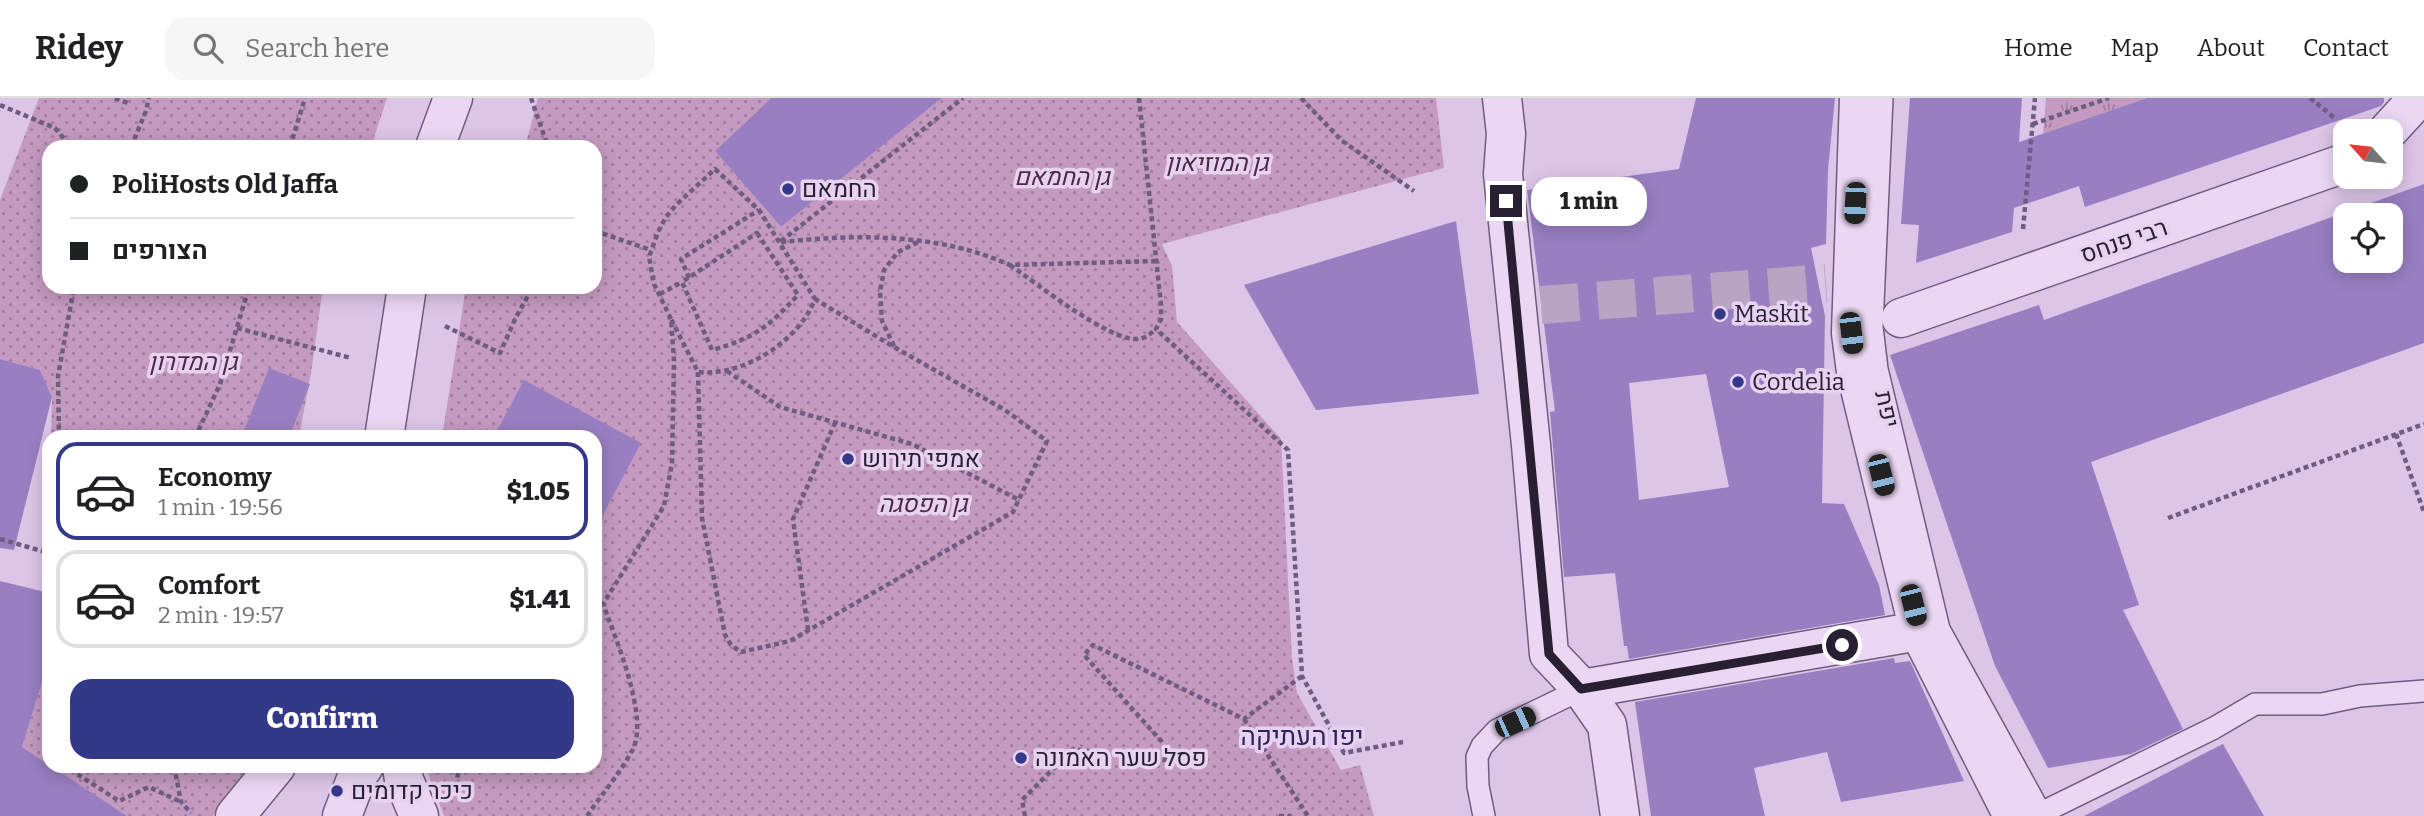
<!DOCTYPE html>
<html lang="en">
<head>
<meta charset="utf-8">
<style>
  body { margin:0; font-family:Bitter,Heebo,serif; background:#f6f6f6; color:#202124; height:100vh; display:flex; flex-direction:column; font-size:26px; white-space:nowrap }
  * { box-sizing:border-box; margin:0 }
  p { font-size:23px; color:#757577 }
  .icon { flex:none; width:38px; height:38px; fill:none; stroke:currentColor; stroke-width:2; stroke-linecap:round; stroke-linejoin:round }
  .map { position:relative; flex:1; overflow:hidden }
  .sheet { position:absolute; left:42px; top:332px; width:560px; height:343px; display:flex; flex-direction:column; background:#fff; border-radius:21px; box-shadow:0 4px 18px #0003 }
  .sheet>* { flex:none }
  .guide { position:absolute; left:42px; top:42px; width:560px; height:154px; border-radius:21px; box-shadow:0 4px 18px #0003; display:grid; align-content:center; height:154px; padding:0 28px; background:#fff }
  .needle { width:46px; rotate:297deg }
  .tools { position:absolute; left:2333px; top:21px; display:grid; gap:14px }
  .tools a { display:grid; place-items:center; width:70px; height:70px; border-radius:14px; background:#fff; box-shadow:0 4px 18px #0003; font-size:35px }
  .end { position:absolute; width:32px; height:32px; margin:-16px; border:9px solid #281f33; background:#fff; box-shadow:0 0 0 4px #fff }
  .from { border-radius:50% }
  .bubble { position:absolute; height:49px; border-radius:21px; background:#fff; box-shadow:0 4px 18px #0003; font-size:23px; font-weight:800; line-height:49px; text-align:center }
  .car { position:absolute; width:21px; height:42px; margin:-21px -10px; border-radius:9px; box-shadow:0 0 5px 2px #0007; background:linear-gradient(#222 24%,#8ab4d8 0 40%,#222 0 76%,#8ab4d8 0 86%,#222 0) }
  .guide b { display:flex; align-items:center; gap:24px; height:66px; font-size:26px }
  .guide b+b { border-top:2px solid #e0e0e0 }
  .guide i { width:18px; height:18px; background:#202124 }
  ul { padding:12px 0 0; list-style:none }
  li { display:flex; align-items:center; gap:21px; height:98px; margin:0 14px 10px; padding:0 14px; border:4px solid #e0e0e0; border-radius:21px }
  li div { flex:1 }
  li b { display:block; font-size:26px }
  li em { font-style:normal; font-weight:800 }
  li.current { border-color:#343889 }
  li>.icon { width:63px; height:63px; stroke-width:1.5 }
  .button { display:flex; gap:14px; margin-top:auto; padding:14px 28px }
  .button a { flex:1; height:80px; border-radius:21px; background:#343889; color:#fff; font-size:28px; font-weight:800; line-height:80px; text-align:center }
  header { display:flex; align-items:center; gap:42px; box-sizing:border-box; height:98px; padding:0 35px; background:#fff; border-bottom:2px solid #e0e0e0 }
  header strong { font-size:33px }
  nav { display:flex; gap:38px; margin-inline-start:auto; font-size:24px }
  .search { width:490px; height:63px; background:#f6f6f6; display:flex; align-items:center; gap:18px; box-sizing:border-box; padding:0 24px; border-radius:21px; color:#757577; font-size:26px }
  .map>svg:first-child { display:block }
  .grass { fill:url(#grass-tufts) }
  .park { fill:url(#park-dots) }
  .building { fill:#997fc2; fill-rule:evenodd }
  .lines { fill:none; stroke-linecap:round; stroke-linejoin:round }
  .street-tunnel { stroke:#b9a4c4; stroke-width:38; stroke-dasharray:38 19; stroke-linecap:butt }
  .lane-casing { stroke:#6f5d81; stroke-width:24 }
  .street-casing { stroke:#6f5d81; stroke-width:41 }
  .path { stroke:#6f5d81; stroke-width:4.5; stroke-dasharray:5 3.5; stroke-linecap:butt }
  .lane { stroke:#ebd7f4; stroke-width:21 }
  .street { stroke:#ebd7f4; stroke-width:38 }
  .route { stroke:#281f33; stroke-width:9 }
  .poi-dot { fill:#343889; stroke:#e7d3f1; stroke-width:2.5 }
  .labels { text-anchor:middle; stroke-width:7; stroke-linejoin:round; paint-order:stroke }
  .park-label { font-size:24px; font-style:italic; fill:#4d2845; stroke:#e7d3f1 }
  .poi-label { font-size:24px; fill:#281f33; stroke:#e7d3f1; text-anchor:start }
  .street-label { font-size:24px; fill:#281f33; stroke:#e7d3f1 }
  .neighbourhood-label { font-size:26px; fill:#2e245a; stroke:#e7d3f1 }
</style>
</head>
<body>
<header>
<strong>Ridey</strong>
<div class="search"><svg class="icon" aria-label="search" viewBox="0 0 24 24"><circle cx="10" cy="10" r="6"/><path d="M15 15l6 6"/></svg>Search here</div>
<nav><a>Home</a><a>Map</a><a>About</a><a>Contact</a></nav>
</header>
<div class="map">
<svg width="2424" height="718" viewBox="0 0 2424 718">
  <defs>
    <pattern id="grass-tufts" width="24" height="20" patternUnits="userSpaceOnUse" patternTransform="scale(1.75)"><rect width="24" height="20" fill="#c59ac1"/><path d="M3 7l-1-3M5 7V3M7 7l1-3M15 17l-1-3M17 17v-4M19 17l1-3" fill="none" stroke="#a07d9d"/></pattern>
    <pattern id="park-dots" width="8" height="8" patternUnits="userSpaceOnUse" patternTransform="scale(1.75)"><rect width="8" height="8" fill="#c59ac1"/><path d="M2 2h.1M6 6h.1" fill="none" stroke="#a07d9d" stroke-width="1.8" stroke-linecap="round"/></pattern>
  </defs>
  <rect width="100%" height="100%" fill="#ddc5e8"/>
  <path class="grass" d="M2046 0H2147L2043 36Z"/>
  <path class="park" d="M39 0H387L371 49H49V189H323L311 275 299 339H51L52 299 40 272 0 261V102Z
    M538 0H771L715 53 781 129 942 0H1436L1444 70 1162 146 1172 168 1177 224 1281 341 1292 561 1297 595 1341 672 1360 667 1374 718H444L426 669 595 668V340L442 339 466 189H595V49H525Z
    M49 562V667L22 649Z
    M51 669H255L212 718H127Z"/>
  <path class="building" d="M771 0H942L781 129 715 53Z
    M1696 0H1835L1828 72 1826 146 1811 150 1825 218 1822 405 1844 406 1879 487 1885 517 1629 561 1627 548H1624L1615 475 1564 479 1550 314 1555 313 1527 92 1679 71ZM1706 276 1729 389 1639 402 1629 285Z
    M1910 0H2022L2019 44 2147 0H2384V4L2381 8 2085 109 2079 88 2014 110 2012 134 1916 165 1919 127 1901 126Z
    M2424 86V245L2091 364 2139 507 2123 512 2183 631 2131 656 2048 670 1995 568 1890 257 2039 207 2044 222ZM2345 117H2390V163H2345Z
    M1456 123 1479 296 1316 312 1244 187Z
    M0 261 40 272 52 299 14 452 0 450Z
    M269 270 310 286 289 340H241Z
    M524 282 641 345 595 432V340H493Z
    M0 483 49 495V562L22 649 127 718H0Z
    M1894 560 1895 565 1910 563 1964 683 1841 704 1827 654 1754 670 1765 718H1651L1635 604Z
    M2223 646 2264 718H2084L2207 654Z"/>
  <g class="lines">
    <path class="street-tunnel" d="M1541 207 1826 185"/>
    <defs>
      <path id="lane" d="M1882 0 1872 229 1877 271 1939 531 2042 718
        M1484 718 1478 688 1477 659 1482 648 1497 632 1582 591
        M2035 718 2214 630 2255 606H2322L2360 598 2424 593"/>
      <path id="street" d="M1502 0 1506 36 1503 76 1531 347 1549 556 1582 591 1607 627 1620 718
        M1859 0 1851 235 1856 274 1919 533 2013 718
        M2388 33 2418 0
        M435 49 453 0
        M1901 220 2345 65
        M384 340 407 189
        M1582 591 1919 533
        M402 668 404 682 419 718
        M235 718 276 668
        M342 718 358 676 364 668"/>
    </defs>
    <use href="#lane" class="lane-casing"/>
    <use href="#street" class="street-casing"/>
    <path class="path" d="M115 0 130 6
      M531 0 548 49
      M1139 0 1161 207V221L1156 231 1288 352 1302 578 1344 655 1403 644
      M1301 0 1341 42 1414 93
      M2310 0 2336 21
      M0 7 55 30 71 49
      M2033 26 2109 0
      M131 49 146 13 149 0
      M290 49 305 0
      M595 125 601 135
      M2023 131 2035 0
      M757 135 798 197C768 229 755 240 712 252L682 184Z
      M595 138 601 135 651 152
      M781 143 963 0
      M781 144C858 136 938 135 1010 167L1156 163
      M1010 167C1036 185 1109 243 1137 241 1145 241 1150 236 1156 231
      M689 180 681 161 759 112
      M660 196 682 184
      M445 228 500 255 516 219 533 189
      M237 230 351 260
      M894 248 882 223 880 194 884 172 898 154 918 144
      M727 273 780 309 912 346 1019 402
      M698 274 702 420 725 537 731 547 741 554 790 543 1013 414 1047 343 1005 312 894 249 815 201
      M2396 336 2424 414
      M59 340 58 278 74 189
      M195 340 220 286 249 189
      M2168 420 2424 326
      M0 441 49 455
      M595 506H603
      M808 532 793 421 835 325
      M1244 621 1308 718
      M78 668 77 676 119 703 149 689 181 704
      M174 668 181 704 191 715
      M456 688 459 668
      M587 718C602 696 621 674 633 651 649 618 615 539 603 506L664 408 672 365 674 262 671 221 654 186 649 159 658 134 666 119 676 107 715 71 759 112 815 201C799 243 743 279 698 274L671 221
      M1025 718 1022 702 1073 651 1164 662 1171 654 1084 557 1093 547 1244 621 1302 578
      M1279 718H1291"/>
    <use href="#lane" class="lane"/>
    <use href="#street" class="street"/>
  </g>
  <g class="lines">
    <path class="route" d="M1506 103 1549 556 1581 591 1842 547"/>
  </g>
  <g class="poi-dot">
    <circle cx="788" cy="91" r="7"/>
    <circle cx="1720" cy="216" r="7"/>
    <circle cx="1738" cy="284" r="7"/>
    <circle cx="848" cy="361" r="7"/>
    <circle cx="1021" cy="660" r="7"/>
    <circle cx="337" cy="693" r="7"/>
  </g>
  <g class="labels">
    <g class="park-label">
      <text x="1217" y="73">גן המוזיאון</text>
      <text x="1062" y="87">גן החמאם</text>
      <text x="193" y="272">גן המדרון</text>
      <text x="923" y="414">גן הפסגה</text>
    </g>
    <g class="poi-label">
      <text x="802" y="99">החמאם</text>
      <text x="1734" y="224">Maskit</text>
      <text x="1752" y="292">Cordelia</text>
      <text x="862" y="369">אמפי תירוש</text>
      <text x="1035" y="668">פסל שער האמונה</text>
      <text x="351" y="701">כיכר קדומים</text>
    </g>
    <g class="street-label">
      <text transform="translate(2124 143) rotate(-19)" y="8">רבי פנחס</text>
      <text transform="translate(1887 311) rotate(77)" y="8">יפת</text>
    </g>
    <g class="neighbourhood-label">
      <text x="1302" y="647">יפו העתיקה</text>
    </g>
  </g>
</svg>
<div class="tools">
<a><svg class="needle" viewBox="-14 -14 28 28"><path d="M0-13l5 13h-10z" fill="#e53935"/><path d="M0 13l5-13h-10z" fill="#757577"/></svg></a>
<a><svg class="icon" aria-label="locate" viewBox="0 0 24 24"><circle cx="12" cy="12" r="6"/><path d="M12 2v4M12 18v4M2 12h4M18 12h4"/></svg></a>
</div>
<i class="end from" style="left:1842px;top:547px"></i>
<i class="end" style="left:1506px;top:103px"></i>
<div class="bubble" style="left:1531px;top:79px;width:116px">1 min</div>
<i class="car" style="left:1855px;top:105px;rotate:183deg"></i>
<i class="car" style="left:1851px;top:235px;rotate:173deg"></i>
<i class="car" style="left:1881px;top:377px;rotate:166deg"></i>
<i class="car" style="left:1913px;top:507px;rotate:166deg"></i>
<i class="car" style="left:1515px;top:624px;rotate:66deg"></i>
<div class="guide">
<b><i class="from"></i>PoliHosts Old Jaffa</b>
<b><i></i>הצורפים</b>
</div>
<section class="sheet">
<ul>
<li class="current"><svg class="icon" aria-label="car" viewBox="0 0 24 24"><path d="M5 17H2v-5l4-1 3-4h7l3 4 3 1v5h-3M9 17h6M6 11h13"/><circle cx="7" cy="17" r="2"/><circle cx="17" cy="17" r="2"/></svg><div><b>Economy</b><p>1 min · 19:56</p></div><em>$1.05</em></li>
<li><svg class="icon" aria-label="car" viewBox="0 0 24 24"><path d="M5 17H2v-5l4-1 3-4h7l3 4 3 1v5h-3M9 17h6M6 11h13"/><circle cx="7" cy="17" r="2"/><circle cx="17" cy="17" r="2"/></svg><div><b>Comfort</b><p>2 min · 19:57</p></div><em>$1.41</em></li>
</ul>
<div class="button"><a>Confirm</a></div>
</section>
</div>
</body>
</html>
